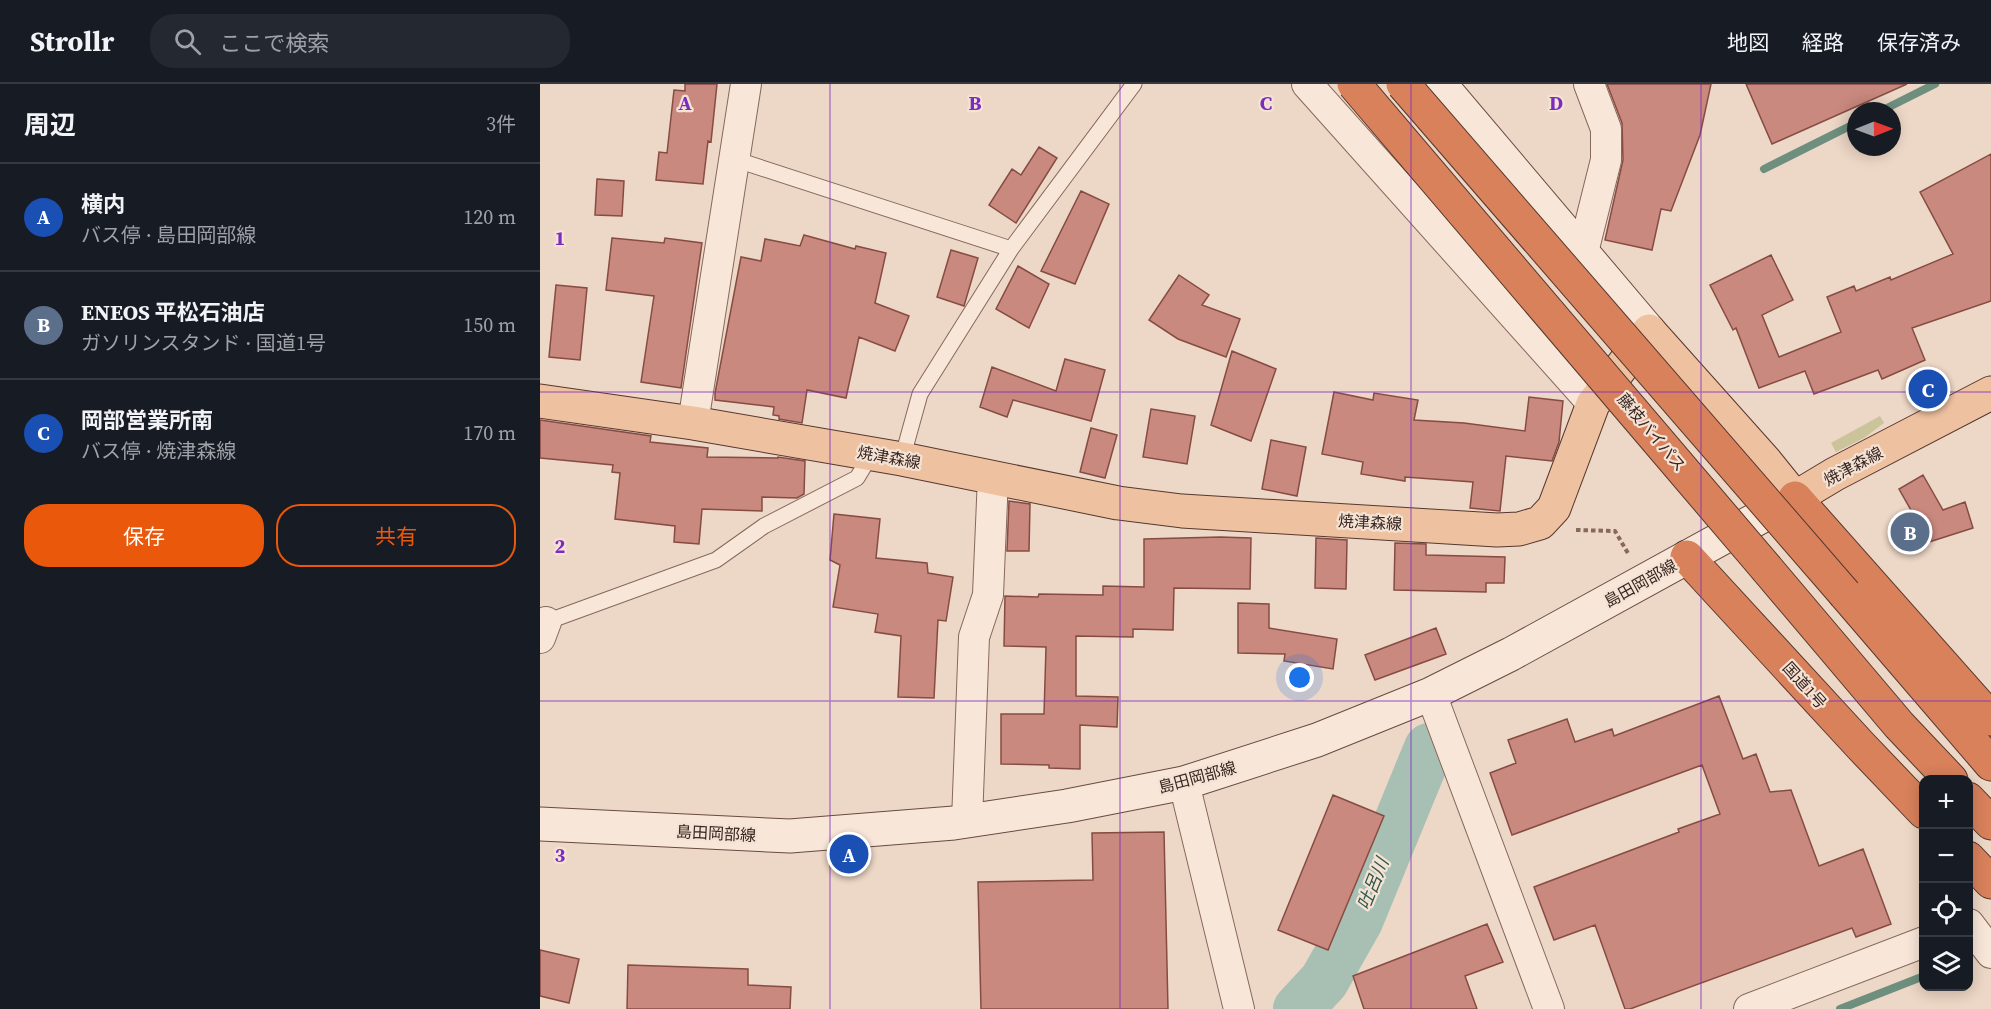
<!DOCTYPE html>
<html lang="ja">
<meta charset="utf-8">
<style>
:root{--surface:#171b24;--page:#242831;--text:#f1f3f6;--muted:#9ea1a6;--line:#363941;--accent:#ea580c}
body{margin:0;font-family:"Source Serif 4","Noto Sans JP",serif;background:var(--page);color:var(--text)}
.controls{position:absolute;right:18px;bottom:18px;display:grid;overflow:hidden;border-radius:12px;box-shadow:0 3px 15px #0003}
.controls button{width:54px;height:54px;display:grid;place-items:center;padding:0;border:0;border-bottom:2px solid var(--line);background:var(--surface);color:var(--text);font:30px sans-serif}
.compass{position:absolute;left:1307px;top:18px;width:54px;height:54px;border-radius:50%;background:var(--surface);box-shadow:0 3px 15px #0003;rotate:89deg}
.you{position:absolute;left:760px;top:594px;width:21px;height:21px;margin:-15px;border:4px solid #fff;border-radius:50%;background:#1a73e8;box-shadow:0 0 0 9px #1a73e833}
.badge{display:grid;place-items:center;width:39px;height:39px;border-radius:50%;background:var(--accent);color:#fff;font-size:20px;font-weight:700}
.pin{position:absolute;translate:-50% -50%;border:3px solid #fff;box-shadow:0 2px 6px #0006}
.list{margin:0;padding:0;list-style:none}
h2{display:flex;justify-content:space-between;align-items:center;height:78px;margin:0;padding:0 24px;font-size:26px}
h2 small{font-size:20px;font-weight:400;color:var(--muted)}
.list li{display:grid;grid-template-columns:39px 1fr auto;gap:18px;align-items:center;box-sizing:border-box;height:108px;padding:0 24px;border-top:2px solid var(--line)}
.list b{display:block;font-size:22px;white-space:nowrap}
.list p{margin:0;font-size:20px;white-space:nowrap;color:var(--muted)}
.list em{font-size:20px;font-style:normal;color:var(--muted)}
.actions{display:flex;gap:12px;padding:18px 24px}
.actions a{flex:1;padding:14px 0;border:2px solid var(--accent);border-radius:24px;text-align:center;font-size:21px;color:var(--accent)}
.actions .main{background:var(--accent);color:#fff}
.icon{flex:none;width:33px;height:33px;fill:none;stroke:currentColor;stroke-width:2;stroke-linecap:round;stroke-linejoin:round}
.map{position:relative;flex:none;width:1451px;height:925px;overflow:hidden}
header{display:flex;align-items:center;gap:36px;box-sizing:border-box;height:84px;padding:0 30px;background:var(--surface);border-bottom:2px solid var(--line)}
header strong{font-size:28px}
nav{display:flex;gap:33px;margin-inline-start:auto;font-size:21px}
.search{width:420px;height:54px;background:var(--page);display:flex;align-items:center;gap:15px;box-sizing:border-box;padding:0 21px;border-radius:24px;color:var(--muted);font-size:22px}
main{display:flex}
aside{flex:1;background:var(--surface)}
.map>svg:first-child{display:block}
.green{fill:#cbc49a}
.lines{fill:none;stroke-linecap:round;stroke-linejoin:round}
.stream{stroke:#6e8f7e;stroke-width:8}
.river{stroke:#a7c0b3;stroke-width:50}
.building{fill:#c9897e;stroke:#864c43;stroke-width:1.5}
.lane-casing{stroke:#87685c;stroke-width:17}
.street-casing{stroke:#87685c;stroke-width:32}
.secondary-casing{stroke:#694a40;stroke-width:35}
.primary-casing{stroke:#563830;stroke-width:35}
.highway-casing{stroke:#563830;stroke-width:35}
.path{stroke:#87685c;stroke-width:4;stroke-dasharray:4.5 3;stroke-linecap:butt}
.lane{stroke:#f8e7d9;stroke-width:15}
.street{stroke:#f8e7d9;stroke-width:30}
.secondary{stroke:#f8e7d9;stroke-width:33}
.primary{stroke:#eec1a0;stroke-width:33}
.highway{stroke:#d8815b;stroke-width:33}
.highway-bridge-casing{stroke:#563830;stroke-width:35;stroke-linecap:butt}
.highway-bridge{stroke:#d8815b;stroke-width:33}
.grid{fill:none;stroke:#7b2cbf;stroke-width:1.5;stroke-opacity:0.55}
.labels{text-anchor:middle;stroke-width:4.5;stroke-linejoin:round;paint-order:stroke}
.street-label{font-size:16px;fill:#382520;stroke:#f4e3d5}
.water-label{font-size:18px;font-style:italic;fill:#30574a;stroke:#f4e3d5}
.grid-label{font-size:20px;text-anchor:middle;font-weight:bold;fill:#7b2cbf;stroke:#f4e3d5;stroke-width:4.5;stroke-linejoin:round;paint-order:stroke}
</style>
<header>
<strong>Strollr</strong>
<div class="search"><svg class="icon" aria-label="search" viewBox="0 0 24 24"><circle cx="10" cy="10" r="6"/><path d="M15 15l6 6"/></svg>ここで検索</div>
<nav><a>地図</a><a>経路</a><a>保存済み</a></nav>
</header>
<main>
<aside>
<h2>周辺<small>3件</small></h2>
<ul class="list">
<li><span class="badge" style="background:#1a4fb4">A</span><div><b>横内</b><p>バス停 · 島田岡部線</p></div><em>120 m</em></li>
<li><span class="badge" style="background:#5c6f8a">B</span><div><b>ENEOS 平松石油店</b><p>ガソリンスタンド · 国道1号</p></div><em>150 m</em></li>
<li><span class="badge" style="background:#1a4fb4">C</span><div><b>岡部営業所南</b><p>バス停 · 焼津森線</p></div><em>170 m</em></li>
</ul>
<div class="actions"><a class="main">保存</a><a>共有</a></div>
</aside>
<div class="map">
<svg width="1451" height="925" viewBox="0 0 1451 925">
<rect width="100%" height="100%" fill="#edd7c6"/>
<!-- green -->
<path class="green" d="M1340,332l4,7 -20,15 -28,14 -5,-9z"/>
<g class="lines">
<!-- stream -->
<path class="stream" d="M1341,27l54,-27
M1224,85l92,-46
M1300,925l84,-33"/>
<!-- river -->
<path class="river" d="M758,925l26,-28 34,-60 71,-173"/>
</g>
<!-- building -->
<path class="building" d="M145,0h32l-6,58 -3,-1 -5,43 -47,-4 3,-28 8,1 7,-63 11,1z
M1067,0h104l-11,51 -29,76 -10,-2 -9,41 -47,-10 18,-80 -1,-37z
M1206,0h161l-135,60z
M499,63l18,11 -41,65 -27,-18 23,-36 9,6z
M1451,70v147l-79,27 13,32 -43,19 -4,-9 -64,24 -9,-23 -46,17 -23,-60 -3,2 -23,-45 61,-30 22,45 -31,15 17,42 62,-25 -14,-35 27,-11 2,5 34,-14 1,3 62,-26 -33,-62z
M57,95l27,2 -2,35 -27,-1z
M541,107l28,13 -34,80 -34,-13z
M264,151l51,14 1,-3 30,7 -11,50 34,13 -14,35 -36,-14 -13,61 -39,-8 -5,33 -23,-4v-3l-6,-1 1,-8 -59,-7v-7l26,-136 20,4 4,-22 35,7z
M72,154l52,5 1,-5 37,5 -21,145 -40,-6 13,-86 -48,-6z
M411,166l27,8 -14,48 -27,-9z
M478,182l31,18 -20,44 -33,-19z
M639,191l30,20 -7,10 38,14 -14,38 -48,-18 -29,-19z
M16,201l31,3 -7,72 -31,-3z
M692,267l44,18 -25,72 -40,-16z
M525,275l40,11 -14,51 -78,-21 -6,17 -27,-10 12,-40 64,24z
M794,308l39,8 1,-7 44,7 -4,20 50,3 61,8 4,-34 34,4 -4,41 -7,19 -46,-5 -6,55 -30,-3 3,-26 -68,-5v4l-44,-7 2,-12 -41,-8z
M611,325l44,7 -8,48 -44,-7z
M0,336l111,16 -1,6 58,6 -1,9 71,1v-1l27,4 -1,33 -7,4 -35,-1v14l-60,-2 -3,35 -25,-2 1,-16 -60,-7 5,-46 -8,-1 1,-7 -73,-7z
M551,344l26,7 -12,43 -25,-6z
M731,356l35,7 -9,49 -35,-7z
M1383,391l20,35 22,-8 8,26 -66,21 -8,-25 17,-5 -17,-30z
M469,417l21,3 -1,47h-22z
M294,430l46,5 -4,39 51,5 1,10 25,4 -7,44 -8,-1 -4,78 -36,-1 3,-61 -26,-4 3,-18 -45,-7 7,-42 -10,-5z
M680,453l31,1 -1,51 -76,-1 -1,42 -40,-1v8l-57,-1v60l42,1 -1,30 -37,-2v44l-31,-1v-3l-48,-1v-50h43l2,-67 -42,-1 1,-50 33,1 1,-3 64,1v-9l41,1v-48z
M776,454l31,2 -1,49 -31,-1z
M855,459l31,1v11l79,2 -1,26h-18v9l-92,-2z
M698,519l31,1v24l68,11 -4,30 -49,-8 1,-7 -47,-1z
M896,544l10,26 -71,26 -10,-25z
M1179,612l24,63 13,-5 14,38 21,-2 28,76 44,-17 28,75 -35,13 -4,-9 -222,81h-5l-30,-84 -41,15 -20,-53 145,-55 -1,-3 42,-15 -18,-49 -190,70 -22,-62 26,-10 -8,-23 59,-21 8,23 37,-13 2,7z
M793,711l51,21 -56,134 -50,-20z
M624,748l4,177h-187l-3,-127 115,-2 -1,-47z
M947,840l16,38 -38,14 12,33h-113l-11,-33z
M0,866l39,9 -10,44 -29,-7z
M88,881l120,4v16l43,2 -1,22h-163z"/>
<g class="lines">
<!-- lane casing -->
<g class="lane-casing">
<path id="lane" d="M194,75l277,90
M362,375l18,-65 91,-145 123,-165
M3,537l3,1 170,-62 48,-34 93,-48 15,-25"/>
</g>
<!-- street casing -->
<g class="street-casing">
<path id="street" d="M767,0l286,320
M1043,168l23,-92v-31l-17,-45
M153,339l53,-339
M0,554l6,-16
M891,610l118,315
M644,699l55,226
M427,737l7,-184 14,-42 5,-118
M1429,840l22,29
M1209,925l175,-67"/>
</g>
<!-- secondary casing -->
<g class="secondary-casing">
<path id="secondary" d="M900,0l209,247
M0,740l250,12 164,-13 113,-17 117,-23 133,-43 114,-46 80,-40 284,-156"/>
</g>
<!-- primary casing -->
<g class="primary-casing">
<path id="primary" d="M0,317l153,22 209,36 216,44 64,8 315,19 22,-1 21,-6 14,-15 39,-104 56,-73 117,131 29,36 40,-24 156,-81"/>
</g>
<!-- highway casing -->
<g class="highway-casing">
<path id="highway" d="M1255,414l196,221
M1147,473l174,189 63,66
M1227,485l132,156 52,55
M1305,510l146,170
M1428,715l23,24
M1428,774l23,24"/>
</g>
<!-- path -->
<path class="path" d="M1036,446l39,1 14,24"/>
<!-- lane -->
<use href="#lane" class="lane"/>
<!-- street -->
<use href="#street" class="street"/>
<!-- secondary -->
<use href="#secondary" class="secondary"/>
<!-- primary -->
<use href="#primary" class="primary"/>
<!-- highway -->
<use href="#highway" class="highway"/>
<!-- highway-bridge casing -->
<g class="highway-bridge-casing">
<path id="highway-bridge" d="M814,0l413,485
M863,0l442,510"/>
</g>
<!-- highway-bridge -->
<use href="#highway-bridge" class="highway-bridge"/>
</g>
<!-- grid -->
<path class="grid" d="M290,0v925M580,0v925M871,0v925M1161,0v925M0,308h1451M0,617h1451"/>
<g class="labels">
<!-- street labels -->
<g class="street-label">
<text transform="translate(1112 348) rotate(50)" y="6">藤枝バイパス</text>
<text transform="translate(349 373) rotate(10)" y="6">焼津森線</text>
<text transform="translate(1313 382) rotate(-28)" y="6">焼津森線</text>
<text transform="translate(830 438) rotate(3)" y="6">焼津森線</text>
<text transform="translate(1100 499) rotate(-29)" y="6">島田岡部線</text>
<text transform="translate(1265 601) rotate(48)" y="6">国道1号</text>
<text transform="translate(657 693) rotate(-15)" y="6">島田岡部線</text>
<text transform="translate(176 749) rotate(3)" y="6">島田岡部線</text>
</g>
<!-- water labels -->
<g class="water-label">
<text transform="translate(833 800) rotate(-68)" y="6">吐呂川</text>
</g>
</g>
<g class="grid-label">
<text x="145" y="26">A</text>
<text x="435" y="26">B</text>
<text x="726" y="26">C</text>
<text x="1016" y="26">D</text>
<text x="20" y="161">1</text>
<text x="20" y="469">2</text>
<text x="20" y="778">3</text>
</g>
</svg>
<div class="controls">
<button>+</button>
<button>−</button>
<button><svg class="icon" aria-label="locate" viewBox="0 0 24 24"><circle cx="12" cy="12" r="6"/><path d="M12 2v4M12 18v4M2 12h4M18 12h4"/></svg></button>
<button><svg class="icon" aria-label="layers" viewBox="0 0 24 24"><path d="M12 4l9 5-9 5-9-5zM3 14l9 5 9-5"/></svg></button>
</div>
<svg class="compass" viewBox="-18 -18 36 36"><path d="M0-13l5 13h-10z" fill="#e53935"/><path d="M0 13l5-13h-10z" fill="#9ea1a6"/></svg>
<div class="you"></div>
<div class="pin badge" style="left:309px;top:770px;background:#1a4fb4">A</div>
<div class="pin badge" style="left:1370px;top:448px;background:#5c6f8a">B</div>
<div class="pin badge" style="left:1388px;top:305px;background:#1a4fb4">C</div>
</div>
</main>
